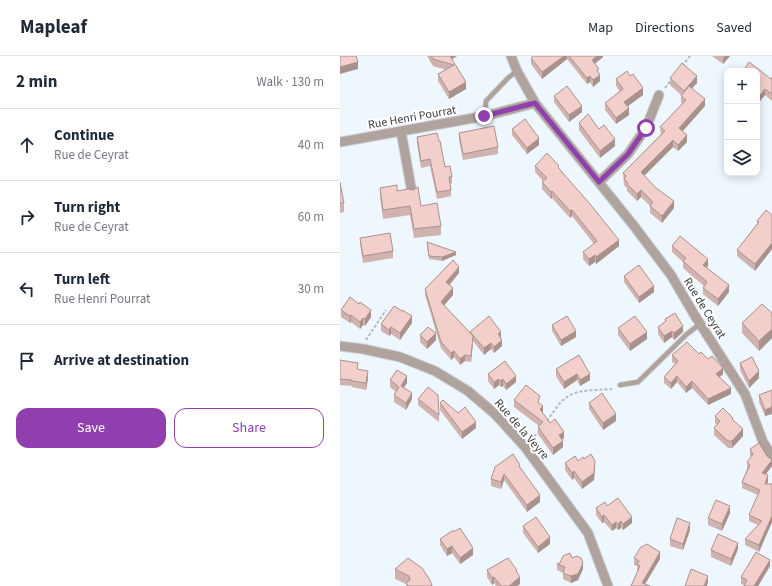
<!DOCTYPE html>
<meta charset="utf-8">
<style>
:root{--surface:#fff;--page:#f2f2f3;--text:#1f2937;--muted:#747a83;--line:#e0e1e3;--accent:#903fae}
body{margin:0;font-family:"Source Sans 3",sans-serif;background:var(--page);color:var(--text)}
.controls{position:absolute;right:12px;top:12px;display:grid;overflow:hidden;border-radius:8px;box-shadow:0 2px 10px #0003}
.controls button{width:36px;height:36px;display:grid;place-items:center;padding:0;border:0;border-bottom:1px solid var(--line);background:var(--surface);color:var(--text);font:20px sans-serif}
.stop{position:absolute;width:12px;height:12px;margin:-9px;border:3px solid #903fae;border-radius:50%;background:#fff}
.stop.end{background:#903fae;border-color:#fff;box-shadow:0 1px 4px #0008}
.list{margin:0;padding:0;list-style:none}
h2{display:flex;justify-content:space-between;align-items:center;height:52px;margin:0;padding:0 16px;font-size:17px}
h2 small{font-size:13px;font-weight:400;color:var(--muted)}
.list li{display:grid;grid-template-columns:26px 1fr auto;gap:12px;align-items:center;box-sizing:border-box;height:72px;padding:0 16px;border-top:1px solid var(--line)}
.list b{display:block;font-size:15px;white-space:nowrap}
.list p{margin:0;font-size:13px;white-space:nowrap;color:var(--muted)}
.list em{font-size:13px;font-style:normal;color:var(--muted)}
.actions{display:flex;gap:8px;padding:12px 16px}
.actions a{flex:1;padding:9px 0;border:1px solid var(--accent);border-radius:12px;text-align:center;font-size:14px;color:var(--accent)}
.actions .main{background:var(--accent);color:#fff}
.icon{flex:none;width:22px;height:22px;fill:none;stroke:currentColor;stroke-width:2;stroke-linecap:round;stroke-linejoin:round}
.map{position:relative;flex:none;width:432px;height:530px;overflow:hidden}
header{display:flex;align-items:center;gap:24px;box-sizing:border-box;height:56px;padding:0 20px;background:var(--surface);border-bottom:1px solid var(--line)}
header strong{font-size:19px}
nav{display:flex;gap:22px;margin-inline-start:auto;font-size:14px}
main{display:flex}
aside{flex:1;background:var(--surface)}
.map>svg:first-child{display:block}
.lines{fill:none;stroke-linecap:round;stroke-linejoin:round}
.lane-casing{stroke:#cad1d8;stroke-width:6}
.street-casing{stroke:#cad1d8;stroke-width:11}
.path{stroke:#b3bac0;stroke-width:2;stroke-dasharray:3 2;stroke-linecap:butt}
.lane{stroke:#b0a29c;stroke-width:4.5}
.street{stroke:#b0a29c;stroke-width:9}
.wall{fill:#d0b2ae}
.shaded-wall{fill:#a9918d}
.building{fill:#f2cfca;stroke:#a9918d}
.route{stroke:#903fae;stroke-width:5}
.labels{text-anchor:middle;stroke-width:4;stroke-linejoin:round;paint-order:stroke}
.street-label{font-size:12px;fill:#373b3e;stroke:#fff}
</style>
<header>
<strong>Mapleaf</strong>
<nav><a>Map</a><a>Directions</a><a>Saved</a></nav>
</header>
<main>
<aside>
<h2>2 min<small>Walk · 130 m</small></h2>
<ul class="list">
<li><svg class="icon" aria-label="ahead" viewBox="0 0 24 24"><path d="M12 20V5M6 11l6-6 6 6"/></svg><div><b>Continue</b><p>Rue de Ceyrat</p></div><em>40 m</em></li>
<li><svg class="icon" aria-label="right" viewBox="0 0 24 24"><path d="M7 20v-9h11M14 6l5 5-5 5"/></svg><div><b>Turn right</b><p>Rue de Ceyrat</p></div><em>60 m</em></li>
<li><svg class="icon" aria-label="left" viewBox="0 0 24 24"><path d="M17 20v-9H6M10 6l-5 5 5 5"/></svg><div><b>Turn left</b><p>Rue Henri Pourrat</p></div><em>30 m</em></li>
<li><svg class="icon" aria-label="arrive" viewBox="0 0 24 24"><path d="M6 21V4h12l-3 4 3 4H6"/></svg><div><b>Arrive at destination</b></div></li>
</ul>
<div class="actions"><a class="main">Save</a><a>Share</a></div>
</aside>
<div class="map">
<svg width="432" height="530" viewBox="0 0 432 530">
<rect width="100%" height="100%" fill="#eff7fe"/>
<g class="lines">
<!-- lane casing -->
<g class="lane-casing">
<path id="lane" d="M145,60l1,-15 22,-23 9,-7
M280,329l18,-3 49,-48 13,-10"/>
</g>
<!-- street casing -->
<g class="street-casing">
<path id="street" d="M171,0l6,15 18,32 99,123 37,49 24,41 50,78 18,48 9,14
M61,75l11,62
M0,86l145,-26 50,-13
M259,126l29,-28 18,-26 13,-33
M0,290l23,3 37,8 35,14 33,20 27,23 30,33 63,86 20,53"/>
</g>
<!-- path -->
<path class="path" d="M342,10l8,-10
M325,32l6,-8
M26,284l20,-30
M207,365c6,-8 11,-18 20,-24 10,-8 34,-7 46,-8
M191,384l9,-10"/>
<!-- lane -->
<use href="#lane" class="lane"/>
<!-- street -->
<use href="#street" class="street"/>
</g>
<!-- wall -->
<path class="wall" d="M87,0h30l-5,3 14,30 -17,10 -11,-18v-7l8,-4 -13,-4z
M193,0h70v1l-8,7 4,10 1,7 -7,6 -3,-5 -3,2 -20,-25 -25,20 -11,-15v-6z
M372,0h18l-7,8z
M417,15l14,8 1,-2v24l-7,-6z
M330,22l27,5 -5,5 13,18 -22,25 4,11 -9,9 -5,-4 -29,29 30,32 -12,15 -12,-10v-7l-9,-9 -4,4 -10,-10v-3l-3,-3 -1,-12 38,-39 -1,-7 22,-23 -1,-2v-7l-11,-10z
M276,23l27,16 -15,11 1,9 -13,9 -11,-14v-7l15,-11 -4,-6z
M214,40l28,16 -13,10 -15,-20z
M239,67l20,6 16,17 -15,12 -21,-28z
M172,73l27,16 -12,9 -15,-19z
M119,77l39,14v7l-35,6 -4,-20z
M77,81l22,4 6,26 7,10v6l-2,1 1,6v6l-14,3 -7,-33 -9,2 -4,-24z
M195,110l24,2 60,78 -23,18 -1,-2 -6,4 -6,-7v-7l11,-8 -22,-28 -2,2 -18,-20 -1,1 -9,-10v-7l1,-1 -8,-9z
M0,126l4,21v9l-4,1z
M40,132l17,3 24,15 20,20v9l-27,3 -4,-23 -27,4 -3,-22z
M432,159v34l-17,22 -18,-15v-6l20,-26v-3z
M20,182l33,13v7l-30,5 -3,-19z
M87,186l29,13 -14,6 -13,-2 -2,-13z
M332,190l36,20 -1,2 22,24 -11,14 -15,-12v-6l1,-2 -21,-18v-6l-11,-10z
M119,217l-9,12 3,10 -9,10 26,28v-1l31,6 1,8 -8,7 -3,-4 -7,6 -11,-14 -2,21 -6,-1 -5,4 -6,-8 -3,3 -10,-12 -16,-53v-6z
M284,220l30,16 -15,11 -15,-21z
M1,254l30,7 -6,9 -2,-1 -3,4 -9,-7 -1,1 -9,-6z
M62,255l10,12 -12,17 -9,-6 -2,2 -8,-5v-7z
M432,257v25l-13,13 -17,-18v-10z
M325,263l18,13 -9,8 -2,-3 -8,6 -6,-9v-7l7,-5z
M212,269l24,12 -15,9 -9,-15z
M278,272l29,11 -17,12 -12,-16z
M80,279l16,5 -9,9 -7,-7z
M359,298l24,20 -3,3 11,17 -23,11 -16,-17 -6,5 -9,-11 -6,7 -7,-6v-6l11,-13 -3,-2v-7z
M239,299l11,25 -10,6 -3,-6 -13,9 -8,-13v-7z
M0,304l18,9 10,9 -2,12 -14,-3v-1l-12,-1z
M400,307l19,15 -10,10 -9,-18z
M148,318l28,8 -10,8 -3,-4 -2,1 -2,-2 -5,4 -6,-8z
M50,324l17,3 -3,4 8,12 -6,11 -12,-8v-7l2,-3 -6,-5z
M432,334l-7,26 -6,-14v-7z
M78,343l21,16v7l-21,-17z
M174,344l25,3 4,10 7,10 14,15 -2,2 1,7 -10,8 -15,-21v-7l1,-1 -25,-19z
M100,347l18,10 18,15 -14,11 -22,-29z
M249,347l27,18 -13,9 -14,-21z
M375,360l18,5 10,15 -11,12h-4l-14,-13v-7l3,-3 -2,-2z
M410,393l22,17 -6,8 2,7 -1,3h5v38l-13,30 -14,-7v-6l13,-14 -9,-4v-6l9,-20 -16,-7v-6l5,-13v-7l4,-5 -1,-2z
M244,403l11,8 -1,13 -12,9 -8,-11 -2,2 -7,-10v-7z
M155,411l25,1 20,34 -13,10 -23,-32 -3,9 -10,-3v-7z
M267,450l25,17 -9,7 -2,-2 -3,2 -2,-2 -4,3 -8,-9 -2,1 -6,-8v-7z
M390,457l-8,18 -14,-6v-7z
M183,470l27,18 -12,9 -15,-20z
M350,474l-7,20 -13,-4v-7z
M100,483l33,16 -13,9 -8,-11 -5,3 -7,-11z
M398,493l-7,17 -20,-9v-7z
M232,502l11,11 -5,11 -7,3 -8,-4v-6l-6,-3v-6z
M294,502l26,1 -22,12h-1v-5l-3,-1z
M430,510l-12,20h-14v-1l-3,-1v-7z
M55,513l37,17h-26v-2l-11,-5z
M147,514l30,2 3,12 -3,2h-21l-2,-3 -2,2 -5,-8z"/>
<!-- shaded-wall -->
<path class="shaded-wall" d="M109,0h8l-8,5z
M224,0h3v3l-25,20v-7z
M257,0h6v1l-11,9v-6z
M385,0h5l-7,8v-6z
M18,6v7l-18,5v-7z
M260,19v6l-7,6v-7z
M250,20v6l-3,2v-6z
M357,20v7l-13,14v-6z
M126,26v7l-17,10v-7z
M303,32v7l-19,14v-7z
M425,33v6l-8,10v-6z
M365,43v7l-26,29v-7z
M242,50v6l-13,10v-7z
M289,52v7l-13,9v-6z
M347,79v7l-9,9v-6z
M199,82v7l-12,9v-6z
M275,83v7l-15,12v-7z
M419,83v7l-2,2v-6z
M333,84v7l-32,32v-7z
M301,134v7l-4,4v-7z
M212,135v7l-1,1v-7z
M334,145v7l-12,15v-7z
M232,154v6l-2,2v-7z
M279,184v6l-23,18v-7z
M432,187v6l-17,22v-7z
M116,196v3l-14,6v-4z
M255,199v7l-6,4v-7z
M368,203v7l-5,5v-6z
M119,211v6l-13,15v-6z
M389,229v7l-11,14v-7z
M314,230v6l-15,11v-6z
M113,232v7l-12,14v-7z
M31,254v7l-6,9v-7z
M11,259v7l-1,1v-7z
M72,260v7l-12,17v-7z
M23,262v7l-3,4v-7z
M343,270v6l-9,8v-7z
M51,271v7l-2,2v-6z
M432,273v9l-13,13v-10z
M236,275v6l-15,9v-6z
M332,275v6l-8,6v-7z
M161,276v6l-3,-4z
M307,276v7l-17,12v-7z
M96,277v7l-9,9v-7z
M133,280v6l-2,20v-6z
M162,284v6l-8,7v-6z
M151,287v6l-7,6v-7z
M114,295v6l-3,3v-7z
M125,299v6l-5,4v-6z
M383,312v6l-7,6v-6z
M28,315v7l-2,12v-7z
M419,315v7l-10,10v-7z
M237,318v6l-13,9v-7z
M250,318v6l-10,6v-6z
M67,320v7l-6,9v-6z
M176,320v6l-10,8v-6z
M337,320v6l-6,7v-6z
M159,323v6l-5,4v-7z
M163,323v7l-2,1v-6z
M352,325v7l-6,5v-6z
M391,332v6l-23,11v-6z
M72,337v6l-6,11v-7z
M203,350v7l-3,-4z
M432,351v7l-7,2v-6z
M276,358v7l-13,9v-7z
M136,366v6l-14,11v-7z
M403,373v7l-11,12v-7z
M224,376v6l-5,4v-7z
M223,385v6l-10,8v-7z
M432,404v6l-10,13v-6z
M255,405v6l-1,13 -12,9v-7z
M234,415v7l-2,2v-7z
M164,418v6l-3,9v-7z
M428,419v6l-3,9v-6z
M200,439v7l-13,10v-7z
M390,450v7l-8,18v-7z
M264,459v7l-2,1v-6z
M432,460v6l-13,30v-7z
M292,461v6l-9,7v-6z
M281,465v7l-3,2v-6z
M276,466v6l-4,3v-6z
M350,467v7l-7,20v-6z
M210,481v7l-12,9v-6z
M398,487v6l-7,17v-7z
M112,490v7l-5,3v-7z
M133,492v7l-13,9v-6z
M320,496v7l-16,27 -2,-3z
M430,504v6l-12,20h-4z
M243,507v6l-5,11 -7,3v-7z
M368,520v6l-1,4h-3z
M154,521v6l-2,2v-7z
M180,521v7l-3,2h-8z"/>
<!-- building -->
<path class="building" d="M0,0h16l2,6 -18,5z
M91,0h19l16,26 -17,10 -11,-18 16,-9 -21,-6z
M193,0h31l-22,16 -11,-14z
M229,0h28l-5,4 7,9 -2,1 3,5 -7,5 -3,-4 -3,2z
M409,6l22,17 1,-2v17l-7,-5 -8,10v-28h-14z
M342,7l15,13 -13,15 -14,-13z
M287,15l3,5 3,-2 10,14 -19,14 5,6 -13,10 -11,-15 18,-14 -7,-10z
M227,30l15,20 -13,9 -15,-19z
M349,30l16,13 -26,29 8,7 -9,10 -5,-5 -32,32 15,16 18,13 -12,15 -12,-10 3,-4 -12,-12 -4,4 -10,-10 1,-1 -4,-4 2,-3 -3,-3 42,-42 -5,-4 26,-27 -5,-4z
M248,58l11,15 5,-4 11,14 -15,12 -21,-28z
M185,63l14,19 -12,10 -15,-19z
M154,70l4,21 -35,7 -4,-21z
M97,77l2,8h1l5,26 5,-1 2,11h-3l2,13 -14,2 -7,-33 -9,2 -4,-24z
M207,97l12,13 -1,1 4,5 28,32 29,36 -23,17 -1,-2 -6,4 -6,-7 14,-11 -25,-31 -2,1 -18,-20 -1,1 -9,-10 5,-4 -12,-12z
M0,126l4,21h-4z
M57,129v6l11,-2 5,1 5,-3 3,19 16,-3 4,23 -27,3 -4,-23 -27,4 -3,-22z
M426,154l6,5v28l-17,21 -18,-14 22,-28 -2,-1z
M50,177l3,18 -30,5 -3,-18z
M340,180l28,23 -5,6 26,20 -11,14 -15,-11 4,-6 -24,-21 3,-3 -14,-12z
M87,186l29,10 -14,5 -13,-1z
M113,204l6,7 -13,15 7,6 -12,14 32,34 -2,20 -6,-1 -5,4 -6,-8 -3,2 -10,-11 -16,-53z
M299,209l15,21 -15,11 -15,-21z
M10,241l9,7 1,-2 11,8 -6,9 -2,-1 -3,4 -9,-7 -1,1 -9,-6z
M422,248l10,9v16l-13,12 -17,-18z
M54,250l8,5v-1l10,6 -12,17 -9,-6 -2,3 -8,-6z
M335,257l8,13 -9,7 -2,-2 -8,5 -6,-9 8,-6 -1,-2z
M149,260l12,16 -3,2 4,6 -8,7 -3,-4 -7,5 -14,-16z
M227,260l9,15 -15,9 -9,-15z
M295,260l12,16 -17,12 -12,-16z
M88,271l8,6 -9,9 -7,-7z
M347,286l12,12 2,-2 7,7 4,-3 11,12 -7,6 15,14 -23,11 -16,-18 -6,6 -9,-11 -6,7 -7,-6 14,-16 -6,-6z
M239,299l11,19 -10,6 -3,-6 -13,8 -8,-13z
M412,301l7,14 -10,10 -9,-18z
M0,304l18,3 -1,6 11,2 -2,12 -14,-2v-1l-12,-1z
M165,305l11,15 -10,8 -3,-5 -2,2 -2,-2 -5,3 -6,-8z
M57,314l10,6 -6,10 11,7 -6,10 -12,-8 5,-8 -9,-7z
M186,329l14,11 -2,6 5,4 -3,3 10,14 5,-4 9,13 -5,3 4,6 -10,7 -15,-21 5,-5 -29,-22z
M88,331l10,8 1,20 -21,-16z
M432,334v17l-7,3 -6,-15z
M262,337l14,21 -13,9 -14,-20z
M103,344l15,13 7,-6 11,15 -14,10 -22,-29z
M383,352l10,10 -1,1 11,10 -11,12h-4l-14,-13 6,-7 -5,-5z
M419,387l8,13 5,4 -10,13 6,2 -3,9h7v32l-13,29 -14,-6 17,-18 -13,-6 11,-25 -18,-8 8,-17 -3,-3 6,-8 -3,-5z
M173,398l7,11 -1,1 21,29 -13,10 -23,-31 -3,8 -10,-3 4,-12z
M251,398l4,7 -1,12 -12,9 -8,-11 -2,2 -7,-10 10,-7 3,5 5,-4 1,2z
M278,442l14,19 -9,7 -2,-3 -3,3 -2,-2 -4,3 -8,-10 -2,2 -6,-9 9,-6 2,4z
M376,444l14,6 -8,18 -14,-6z
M196,461l14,20 -12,10 -15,-21z
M337,462l13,5 -7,21 -13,-5z
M120,472l13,20 -13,10 -8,-12 -5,3 -7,-10 12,-8h3z
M378,478l20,9 -7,16 -20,-9z
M307,488l13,8 -18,31 8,3h-19l9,-20 -3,-2 2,-3 -5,-3 6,-10z
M416,496l14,8 -16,26h-10l3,-6 -6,-3z
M230,497l2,5 5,-2 4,2 2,5 -5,11 -7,2 -8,-3 2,-6 -8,-3 3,-1 3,-7z
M68,502l14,10 8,12 2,6h-24l-2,-3 4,-3 -1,-4 -14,-7z
M168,502l9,12 -1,1 4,6 -11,9h-8l-7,-9 -2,1 -5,-8z
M351,513l17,7 -4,10h-19z"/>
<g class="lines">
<!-- route -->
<path class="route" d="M144,60l51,-13 64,79 29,-28 18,-26"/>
</g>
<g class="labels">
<!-- street labels -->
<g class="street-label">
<text transform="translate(72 61) rotate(-10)" y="4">Rue Henri Pourrat</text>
<text transform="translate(365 252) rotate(58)" y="4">Rue de Ceyrat</text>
<text transform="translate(182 373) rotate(49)" y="4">Rue de la Veyre</text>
</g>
</g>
</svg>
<div class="controls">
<button>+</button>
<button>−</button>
<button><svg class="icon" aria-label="layers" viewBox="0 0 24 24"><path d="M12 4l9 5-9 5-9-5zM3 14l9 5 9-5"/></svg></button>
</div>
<div class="stop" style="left:306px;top:72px"></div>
<div class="stop end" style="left:144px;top:60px"></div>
</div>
</main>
